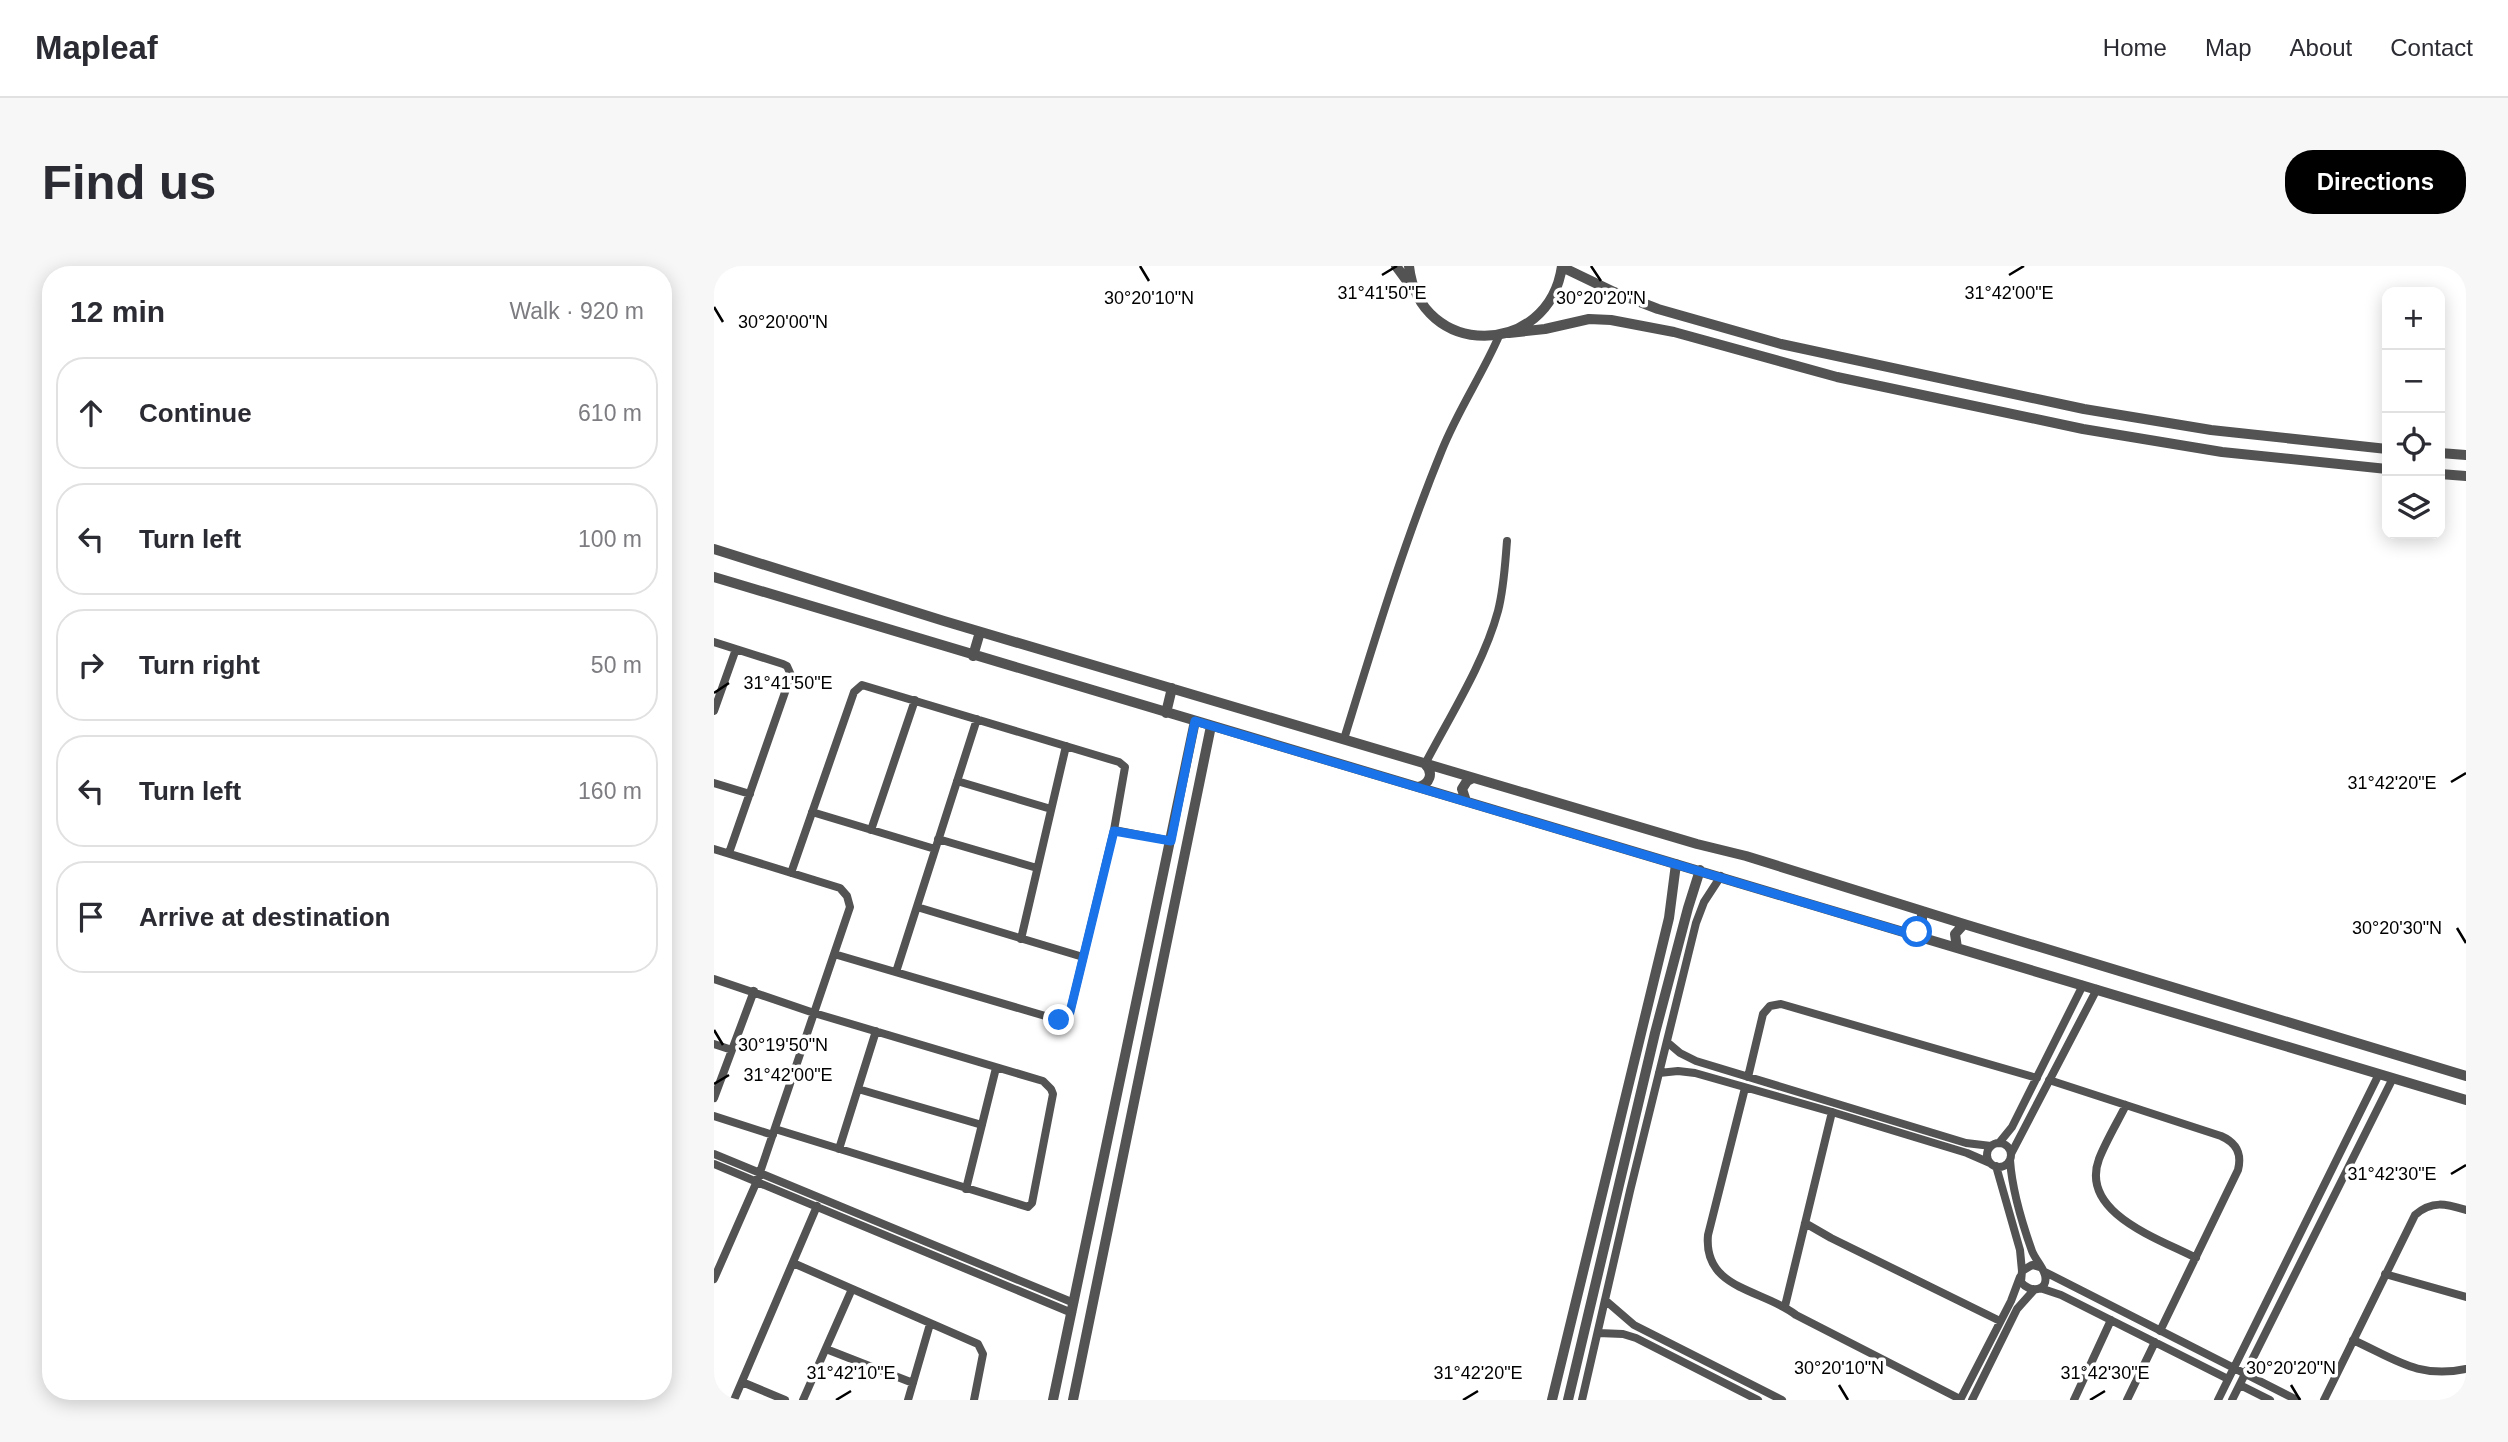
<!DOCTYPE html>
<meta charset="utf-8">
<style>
:root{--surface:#fff;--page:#f7f7f7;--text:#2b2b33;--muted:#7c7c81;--line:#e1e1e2;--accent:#000}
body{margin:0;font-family:Arial,sans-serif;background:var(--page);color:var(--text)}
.controls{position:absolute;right:21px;top:21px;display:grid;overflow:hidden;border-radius:14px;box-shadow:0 4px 18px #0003}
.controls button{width:63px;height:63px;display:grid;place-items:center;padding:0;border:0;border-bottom:2px solid var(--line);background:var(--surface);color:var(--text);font:35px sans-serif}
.stop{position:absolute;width:21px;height:21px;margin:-16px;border:5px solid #1a73e8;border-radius:50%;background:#fff}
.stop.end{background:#1a73e8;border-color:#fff;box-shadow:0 2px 7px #0008}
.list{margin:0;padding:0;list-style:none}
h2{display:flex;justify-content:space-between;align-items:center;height:91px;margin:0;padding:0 28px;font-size:30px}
h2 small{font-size:23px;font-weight:400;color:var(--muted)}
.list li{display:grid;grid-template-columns:46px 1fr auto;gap:21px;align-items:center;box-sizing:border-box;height:112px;margin:0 14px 14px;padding:0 14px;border:2px solid var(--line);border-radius:28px}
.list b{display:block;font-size:26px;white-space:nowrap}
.list em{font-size:23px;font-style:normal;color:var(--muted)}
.icon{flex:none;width:38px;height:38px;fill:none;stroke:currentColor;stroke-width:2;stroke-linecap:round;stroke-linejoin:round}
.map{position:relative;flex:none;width:1752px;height:1134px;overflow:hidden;border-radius:28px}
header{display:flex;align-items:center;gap:42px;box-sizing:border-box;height:98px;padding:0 35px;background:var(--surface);border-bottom:2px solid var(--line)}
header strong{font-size:33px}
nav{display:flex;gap:38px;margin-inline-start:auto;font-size:24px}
.intro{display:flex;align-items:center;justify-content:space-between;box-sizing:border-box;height:168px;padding:0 42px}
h1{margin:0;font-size:49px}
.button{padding:18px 32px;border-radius:28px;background:var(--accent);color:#fff;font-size:24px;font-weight:700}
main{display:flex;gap:42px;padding:0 42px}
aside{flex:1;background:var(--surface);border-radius:28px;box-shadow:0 4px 18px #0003}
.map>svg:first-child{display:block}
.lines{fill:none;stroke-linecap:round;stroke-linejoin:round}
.minor{stroke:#535353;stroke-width:8}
.tertiary{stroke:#535353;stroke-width:10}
.route{stroke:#1a73e8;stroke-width:9}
.ticks{fill:none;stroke:#000;stroke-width:2.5}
.ticks-label{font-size:18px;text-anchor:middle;fill:#000;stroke:#fff;stroke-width:7;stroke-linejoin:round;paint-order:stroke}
</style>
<header>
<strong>Mapleaf</strong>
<nav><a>Home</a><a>Map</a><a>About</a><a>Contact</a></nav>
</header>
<div class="intro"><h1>Find us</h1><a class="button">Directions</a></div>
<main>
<aside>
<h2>12 min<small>Walk · 920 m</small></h2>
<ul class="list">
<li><svg class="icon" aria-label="ahead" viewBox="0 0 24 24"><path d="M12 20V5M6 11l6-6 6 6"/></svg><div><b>Continue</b></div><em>610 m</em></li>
<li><svg class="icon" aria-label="left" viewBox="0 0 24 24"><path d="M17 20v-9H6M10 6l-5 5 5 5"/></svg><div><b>Turn left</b></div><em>100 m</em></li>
<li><svg class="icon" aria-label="right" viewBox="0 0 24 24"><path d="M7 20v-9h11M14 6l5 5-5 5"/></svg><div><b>Turn right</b></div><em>50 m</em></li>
<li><svg class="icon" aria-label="left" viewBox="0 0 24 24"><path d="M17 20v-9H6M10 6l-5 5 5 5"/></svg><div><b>Turn left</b></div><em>160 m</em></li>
<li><svg class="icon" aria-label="arrive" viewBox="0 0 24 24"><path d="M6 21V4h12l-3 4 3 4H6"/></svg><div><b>Arrive at destination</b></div></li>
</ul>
</aside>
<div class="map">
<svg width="1752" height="1134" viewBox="0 0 1752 1134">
<rect width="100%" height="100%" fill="#fff"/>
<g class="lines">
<!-- minor -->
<path class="minor" d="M0,376l69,22 4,2 4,9 -62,178
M0,445l22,-62
M630,473c30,-97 59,-194 98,-289 16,-40 40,-75 57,-114
M711,498c25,-48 59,-101 73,-153 6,-23 7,-46 9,-70
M243,515l94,28
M0,517l36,11
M98,546l123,37
M157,564l44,-130
M400,564l57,11
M224,573l99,29
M0,583l126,39 7,8 3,11 -93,274 -43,98
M77,607l63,-181 8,-7 257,77 6,5 -11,63 -44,182 -4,6 -7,2 -225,-66
M203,641l166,50
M307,673l45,-193
M182,706l81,-253
M0,713l100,34 229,68 8,8 2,5 -21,109 -4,4 -253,-78
M953,776l13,11 16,8 270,82 25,3
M0,778l18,6
M945,807l19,-2 17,2 137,39 135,41 23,10
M1034,811l15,-63 7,-8 11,-2 256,74
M1335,814l172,56c16,7 21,18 17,34l-78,161
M1031,822l-37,147c-5,55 55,54 88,80l164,84
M144,823l124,36
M0,832l40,-107
M1412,839c-9,18 -20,36 -27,54 -20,54 61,80 97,99
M0,850l59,19
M1285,877l13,-16 71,-142
M1273 889a12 12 0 1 1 24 0a12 12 0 1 1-24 0Z
M125,883l37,-118
M0,888l360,149
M1297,888l86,-165
M1296,894c2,29 12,63 22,91 3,8 11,16 13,24 4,17 -16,18 -24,7l1,-11 10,-6 8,2
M0,898l358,149
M1282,900l24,84 2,21
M252,923l30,-121
M1091,957l26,15 169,83
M79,997l185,81 5,10 -9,46
M1331,1006l252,128
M1671,1008l81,23
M1326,1022l21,7 167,84
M891,1034l29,25 148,75
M1071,1040l47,-194
M884,1067l25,1 13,4 122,62
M1639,1074c42,19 65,39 113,29
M112,1083l87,34
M28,1116l43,18
M1526,1119l30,15
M20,1134l83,-194
M89,1134l49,-111
M194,1134l22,-76
M868,1134l48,-209 66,-268 8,-21 17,-26
M1246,1134l51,-99 9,-24
M1258,1134l45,-91 17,-19
M1360,1134l37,-80
M1413,1134l28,-58
M1504,1134l161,-326
M1518,1134l161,-322
M1610,1134l91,-185c17,-15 31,-11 51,-5"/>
<!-- tertiary -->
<path class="tertiary" d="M682,0l14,19
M695,0c10,93 140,93 153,0
M848,1l52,25 44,17 123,35 303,65 127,21 176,19
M795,67l36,-4 44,-10 22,1 63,12 163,45 246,52 139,23 165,17
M1726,187l26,2
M1726,208l26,2
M0,283l230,72 753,223 49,12 218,68 502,152
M0,311l1752,523
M259,390l7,-24
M452,447l6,-25
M704,521c12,-3 16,-14 7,-23
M752,535l-4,-12 5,-8 6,-3
M1199,669l9,-10v-14
M1243,682l-2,-14 9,-10
M339,1134l142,-679
M359,1134l138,-674
M838,1134l117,-482 7,-54
M854,1134l87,-367 33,-125 12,-38"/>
</g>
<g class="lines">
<!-- route -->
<path class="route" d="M345,754l7,-2 4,-6 44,-181 57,10 24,-120 718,214 4,-3"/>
</g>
<!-- ticks -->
<path class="ticks" d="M426,0l9,15M877,0l10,15M668,9l15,-9M1295,9l15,-9M0,41l9,15M0,427l15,-10M1737,516l15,-9M1743,662l9,15M0,764l9,15M0,818l15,-9M1737,908l15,-9M1125,1119l9,15M1577,1119l9,15M122,1134l15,-9M749,1134l15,-9M1376,1134l15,-9"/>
<g class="ticks-label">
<text x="668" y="33">31°41'50"E</text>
<text x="1295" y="33">31°42'00"E</text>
<text x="435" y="38">30°20'10"N</text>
<text x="887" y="38">30°20'20"N</text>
<text x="69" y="62">30°20'00"N</text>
<text x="74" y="423">31°41'50"E</text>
<text x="1678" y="523">31°42'20"E</text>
<text x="1683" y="668">30°20'30"N</text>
<text x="69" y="785">30°19'50"N</text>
<text x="74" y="815">31°42'00"E</text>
<text x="1678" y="914">31°42'30"E</text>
<text x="1125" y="1108">30°20'10"N</text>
<text x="1577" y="1108">30°20'20"N</text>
<text x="137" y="1113">31°42'10"E</text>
<text x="764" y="1113">31°42'20"E</text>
<text x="1391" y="1113">31°42'30"E</text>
</g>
</svg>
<div class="controls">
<button>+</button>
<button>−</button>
<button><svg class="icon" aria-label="locate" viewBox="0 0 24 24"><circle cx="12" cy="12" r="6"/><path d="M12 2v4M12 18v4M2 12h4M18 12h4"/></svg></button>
<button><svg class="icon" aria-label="layers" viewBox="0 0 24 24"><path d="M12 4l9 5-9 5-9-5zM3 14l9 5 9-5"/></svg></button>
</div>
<div class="stop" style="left:1203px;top:666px"></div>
<div class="stop end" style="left:345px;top:754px"></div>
</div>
</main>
